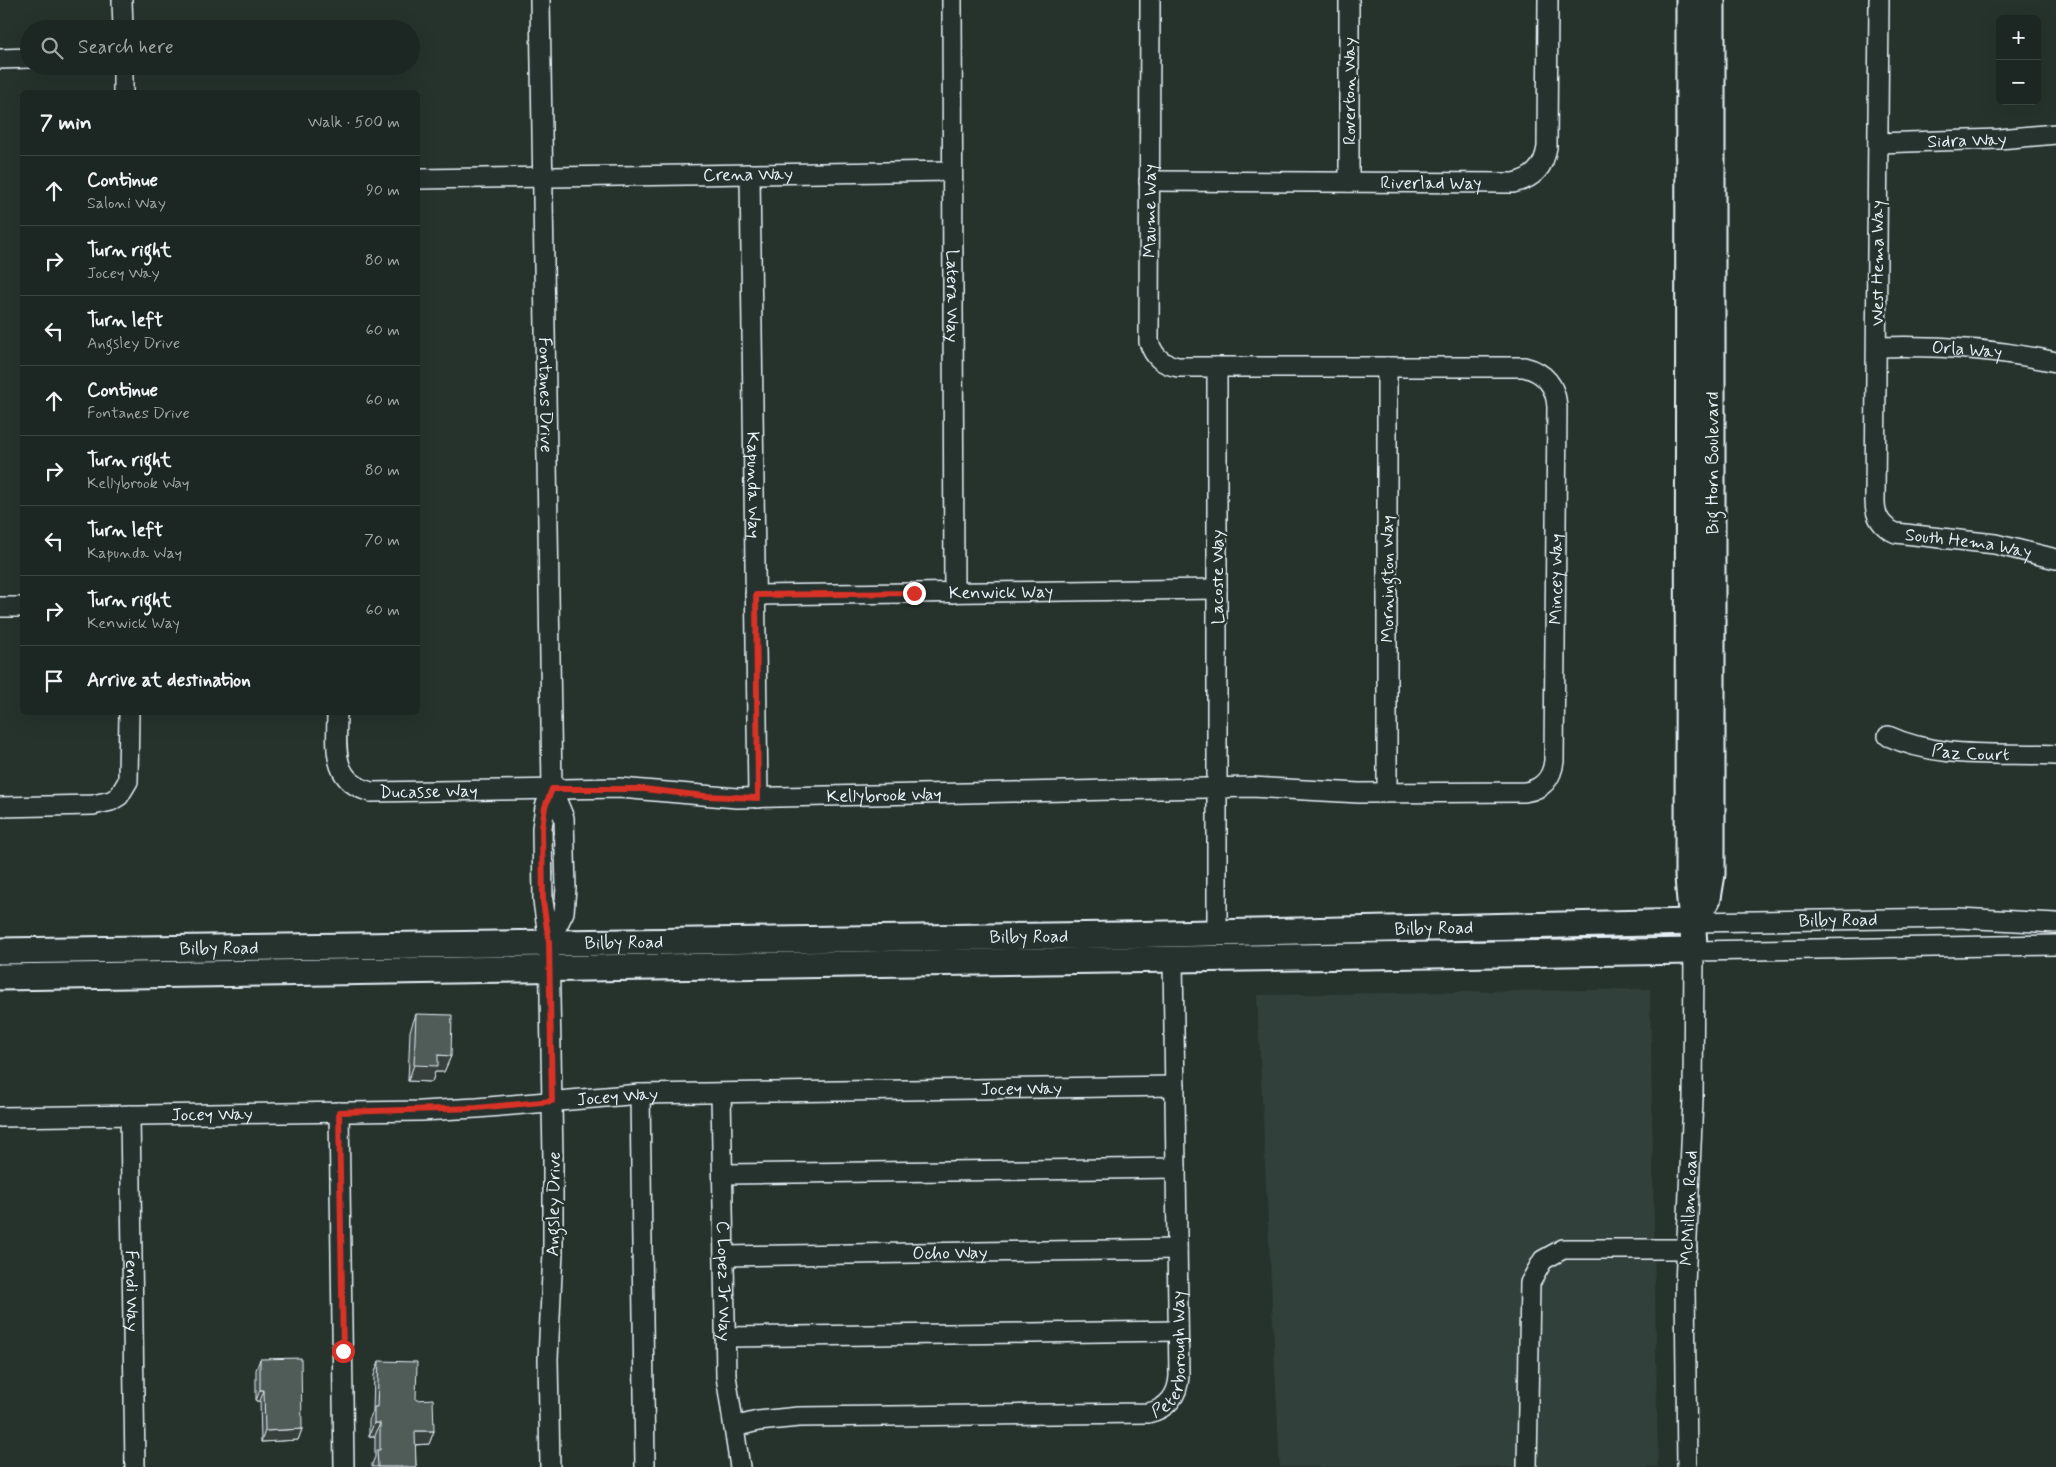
<!DOCTYPE html>
<meta charset="utf-8">
<style>
:root{--surface:#1c2622;--page:#29322f;--text:#f1f3f6;--muted:#a0a5a5;--line:#3a4340}
body{margin:0;font-family:Mynerve,sans-serif;background:var(--page);color:var(--text)}
.controls{position:absolute;right:15px;top:15px;display:grid;overflow:hidden;border-radius:8px;box-shadow:0 5px 20px #0002}
.controls button{width:45px;height:45px;display:grid;place-items:center;padding:0;border:0;border-bottom:1px solid var(--line);background:var(--surface);color:var(--text);font:25px sans-serif}
.stop{position:absolute;width:15px;height:15px;margin:-11px;border:4px solid #d93025;border-radius:50%;background:#fff}
.stop.end{background:#d93025;border-color:#fff;box-shadow:0 1px 5px #0008}
.list{margin:0;padding:0;list-style:none}
h2{display:flex;justify-content:space-between;align-items:center;height:65px;margin:0;padding:0 20px;font-size:21px}
h2 small{font-size:16px;font-weight:400;color:var(--muted)}
.list li{display:grid;grid-template-columns:32px 1fr auto;gap:15px;align-items:center;box-sizing:border-box;height:70px;padding:0 20px;border-top:1px solid var(--line)}
.list b{display:block;font-size:19px;white-space:nowrap}
.list p{margin:0;font-size:16px;white-space:nowrap;color:var(--muted)}
.list em{font-size:16px;font-style:normal;color:var(--muted)}
.icon{flex:none;width:28px;height:28px;fill:none;stroke:currentColor;stroke-width:2;stroke-linecap:round;stroke-linejoin:round}
.map{position:relative;flex:none;width:2056px;height:1467px;overflow:hidden}
.search{position:absolute;background:var(--surface);box-shadow:0 5px 20px #0002;left:20px;top:20px;width:400px;height:55px;display:flex;align-items:center;gap:12px;box-sizing:border-box;padding:0 18px;border-radius:28px;color:var(--muted);font-size:19px}
.panel{position:absolute;background:var(--surface);box-shadow:0 5px 20px #0002;left:20px;top:90px;width:400px;height:625px;border-radius:8px}
.map>svg:first-child{display:block}
.built{fill:#333f3a}
.lines{fill:none;stroke-linecap:round;stroke-linejoin:round}
.minor-casing{stroke:#e8f1f8;stroke-width:22}
.major-casing{stroke:#e8f1f8;stroke-width:29}
.minor{stroke:#26332d;stroke-width:19}
.major{stroke:#26332d;stroke-width:25}
.wall{fill:#454f4d;stroke:#e8f1f8}
.shaded-wall{fill:#38403e;stroke:#e8f1f8}
.building{fill:#505c59;stroke:#e8f1f8}
.route{stroke:#d93025;stroke-width:6}
.labels{text-anchor:middle;stroke-width:5;stroke-linejoin:round;paint-order:stroke}
.street-label{font-size:18px;fill:#e8f1f8;stroke:#26332d}
</style>
<div class="map">
<svg width="2056" height="1467" viewBox="0 0 2056 1467">
<rect width="100%" height="100%" fill="#26332d"/>
<filter id="ink" filterUnits="userSpaceOnUse"><feTurbulence type="fractalNoise" baseFrequency=".02" numOctaves="2"/><feDisplacementMap in="SourceGraphic" scale="10" xChannelSelector="R" yChannelSelector="G"/><feConvolveMatrix kernelMatrix="1 2 1 2 8 2 1 2 1" color-interpolation-filters="sRGB"/></filter>
<g filter="url(#ink)">
<!-- built -->
<path class="built" d="M1650,989l8,478h-378l-23,-472z"/>
<g class="lines">
<!-- minor casing -->
<g class="minor-casing">
<g id="minor">
<path d="M122,0l1,29"/>
<path id="s1" d="M540,0l12,789 -7,18 -3,21 1,73 6,41 4,216v94l-5,107 2,108"/>
<path id="s2" d="M952,0l2,593"/>
<path id="s3" d="M1879,0l-4,501c0,16 7,26 21,32l99,11 61,15"/>
<path d="M0,59l29,-1"/>
<path d="M123,66v26"/>
<path id="s4" d="M1878,143l121,-4 57,-5"/>
<path id="s5" d="M750,174l8,624"/>
<path id="s6" d="M418,179l534,-8"/>
<path id="s7" d="M1149,181l364,2c20,-4 31,-15 34,-36l1,-147"/>
<path d="M1349,182v-182"/>
<path id="s8" d="M1877,347c61,-2 119,2 179,15"/>
<path d="M1387,367v425"/>
<path id="s9" d="M755,595l462,-6"/>
<path d="M0,607h22"/>
<path id="s10" d="M337,712c0,34 -7,69 34,80l249,-4 117,10 515,-11 107,6 166,-1c18,-3 27,-14 29,-31l3,-354c-1,-21 -12,-35 -33,-40h-346c-16,-3 -24,-10 -29,-25l1,-342"/>
<path id="s11" d="M1888,736c52,24 112,16 168,19"/>
<path d="M0,807l93,-2 18,-4 8,-5 9,-15 1,-69"/>
<path id="s12" d="M1694,922l265,-4 97,5"/>
<path d="M1217,933v-566"/>
<path d="M549,942l15,-30 2,-24 -2,-70 -12,-29"/>
<path id="s13" d="M721,1093l5,283 14,91"/>
<path d="M640,1094l5,373"/>
<path d="M339,1112l5,355"/>
<path id="s14" d="M130,1115l5,352"/>
<path id="s15" d="M0,1117l421,-6 56,-3 163,-14 535,-8"/>
<path d="M723,1174l453,-6"/>
<path id="s16" d="M724,1256l453,-7"/>
<path d="M725,1337l453,-6"/>
<path id="s17" d="M734,1427l24,-6 41,-4 349,-4c19,-4 30,-17 31,-37l-6,-417"/>
<path d="M1527,1467l3,-184 13,-23 20,-11h124"/>
<path id="s18" d="M1687,1467l-2,-182 8,-186 1,-148 362,-6"/>
</g>
</g>
<!-- major casing -->
<g class="major-casing">
<g id="major">
<path d="M1694,922l14,-24 4,-24v-874"/>
<path id="s19" d="M0,951l1121,-16 573,-13"/>
<path d="M0,977l1694,-26c0,-26 -5,-50 -6,-76l1,-875"/>
</g>
</g>
<!-- minor -->
<use href="#minor" class="minor"/>
<!-- major -->
<use href="#major" class="major"/>
</g>
<!-- wall -->
<path class="wall" d="M416,1014l35,42 -7,16h-9l-3,10 -24,-1 2,-50z
M260,1359l42,70 -4,11 -37,2 -1,-41h-4v-31z
M379,1361l37,39 18,31 -5,13 -14,1 1,22h-44v-3l3,-7v-21h-6v-16l4,-9 1,-36z"/>
<!-- shaded-wall -->
<path class="shaded-wall" d="M438,1055l13,1 -7,16h-9l-3,10 -24,-1 6,-16z
M260,1390h4l-4,11h-4z
M374,1423h6l-5,13h-6z
M302,1429l-4,11 -37,2 4,-11z
M415,1431h19l-5,13 -19,1z"/>
<!-- building -->
<path class="building" d="M416,1014l36,1 -1,41 -13,-1v11l-24,-1z
M301,1358l1,71 -37,2 -1,-41h-4v-31z
M379,1361l38,1 -1,38 17,-1 1,32h-19l1,36h-38l-1,-17h3v-27h-6v-16h3z"/>
</g>
<g class="lines" filter="url(#ink)">
<!-- route -->
<path class="route" d="M343,1351l-4,-239 138,-4 75,-7 -3,-159 -6,-41 -1,-73 3,-21 7,-18h92l61,7 53,2 -2,-203 158,-2"/>
</g>
<g class="labels">
<!-- street labels -->
<g class="street-label">
<text transform="translate(1349 91) rotate(-90)" y="6">Roverton Way</text>
<text dy="6" stroke="none"><textPath href="#s4" startOffset="89">Sidra Way</textPath></text>
<text dy="6" stroke="none"><textPath href="#s6" startOffset="330">Crena Way</textPath></text>
<text dy="6" stroke="none"><textPath href="#s7" startOffset="282">Riverlad Way</textPath></text>
<text dy="6" stroke="none"><textPath href="#s10" startOffset="2225">Maume Way</textPath></text>
<text transform="translate(1877 263) rotate(-90)" y="6">West Hema Way</text>
<text dy="6" stroke="none"><textPath href="#s2" startOffset="296">Latera Way</textPath></text>
<text dy="6" stroke="none"><textPath href="#s8" startOffset="90">Orla Way</textPath></text>
<text dy="6" stroke="none"><textPath href="#s1" startOffset="395">Fontanes Drive</textPath></text>
<text transform="translate(1712 463) rotate(-90)" y="6">Big Horn Boulevard</text>
<text dy="6" stroke="none"><textPath href="#s5" startOffset="311">Kapunda Way</textPath></text>
<text dy="6" stroke="none"><textPath href="#s3" startOffset="615">South Hema Way</textPath></text>
<text transform="translate(1217 577) rotate(-90)" y="6">Lacoste Way</text>
<text transform="translate(1387 579) rotate(-90)" y="6">Mornington Way</text>
<text dy="6" stroke="none"><textPath href="#s10" startOffset="1479">Mincey Way</textPath></text>
<text dy="6" stroke="none"><textPath href="#s9" startOffset="246">Kenwick Way</textPath></text>
<text dy="6" stroke="none"><textPath href="#s11" startOffset="85">Paz Court</textPath></text>
<text dy="6" stroke="none"><textPath href="#s10" startOffset="154">Ducasse Way</textPath></text>
<text dy="6" stroke="none"><textPath href="#s10" startOffset="610">Kellybrook Way</textPath></text>
<text dy="6" stroke="none"><textPath href="#s12" startOffset="144">Bilby Road</textPath></text>
<text dy="6" stroke="none"><textPath href="#s19" startOffset="1434">Bilby Road</textPath></text>
<text dy="6" stroke="none"><textPath href="#s19" startOffset="1029">Bilby Road</textPath></text>
<text dy="6" stroke="none"><textPath href="#s19" startOffset="624">Bilby Road</textPath></text>
<text dy="6" stroke="none"><textPath href="#s19" startOffset="219">Bilby Road</textPath></text>
<text dy="6" stroke="none"><textPath href="#s15" startOffset="1022">Jocey Way</textPath></text>
<text dy="6" stroke="none"><textPath href="#s15" startOffset="618">Jocey Way</textPath></text>
<text dy="6" stroke="none"><textPath href="#s15" startOffset="212">Jocey Way</textPath></text>
<text transform="translate(553 1204) rotate(-89)" y="6">Angsley Drive</text>
<text dy="6" stroke="none"><textPath href="#s18" startOffset="259">McMillan Road</textPath></text>
<text dy="6" stroke="none"><textPath href="#s16" startOffset="226">Ocho Way</textPath></text>
<text dy="6" stroke="none"><textPath href="#s13" startOffset="188">C Lopez Jr Way</textPath></text>
<text dy="6" stroke="none"><textPath href="#s14" startOffset="176">Fendi Way</textPath></text>
<text dy="6" stroke="none"><textPath href="#s17" startOffset="486">Peterborough Way</textPath></text>
</g>
</g>
</svg>
<div class="controls">
<button>+</button>
<button>−</button>
</div>
<div class="stop" style="left:343px;top:1351px"></div>
<div class="stop end" style="left:914px;top:593px"></div>
<div class="search"><svg class="icon" aria-label="search" viewBox="0 0 24 24"><circle cx="10" cy="10" r="6"/><path d="M15 15l6 6"/></svg>Search here</div>
<section class="panel">
<h2>7 min<small>Walk · 500 m</small></h2>
<ul class="list">
<li><svg class="icon" aria-label="ahead" viewBox="0 0 24 24"><path d="M12 20V5M6 11l6-6 6 6"/></svg><div><b>Continue</b><p>Saloni Way</p></div><em>90 m</em></li>
<li><svg class="icon" aria-label="right" viewBox="0 0 24 24"><path d="M7 20v-9h11M14 6l5 5-5 5"/></svg><div><b>Turn right</b><p>Jocey Way</p></div><em>80 m</em></li>
<li><svg class="icon" aria-label="left" viewBox="0 0 24 24"><path d="M17 20v-9H6M10 6l-5 5 5 5"/></svg><div><b>Turn left</b><p>Angsley Drive</p></div><em>60 m</em></li>
<li><svg class="icon" aria-label="ahead" viewBox="0 0 24 24"><path d="M12 20V5M6 11l6-6 6 6"/></svg><div><b>Continue</b><p>Fontanes Drive</p></div><em>60 m</em></li>
<li><svg class="icon" aria-label="right" viewBox="0 0 24 24"><path d="M7 20v-9h11M14 6l5 5-5 5"/></svg><div><b>Turn right</b><p>Kellybrook Way</p></div><em>80 m</em></li>
<li><svg class="icon" aria-label="left" viewBox="0 0 24 24"><path d="M17 20v-9H6M10 6l-5 5 5 5"/></svg><div><b>Turn left</b><p>Kapunda Way</p></div><em>70 m</em></li>
<li><svg class="icon" aria-label="right" viewBox="0 0 24 24"><path d="M7 20v-9h11M14 6l5 5-5 5"/></svg><div><b>Turn right</b><p>Kenwick Way</p></div><em>60 m</em></li>
<li><svg class="icon" aria-label="arrive" viewBox="0 0 24 24"><path d="M6 21V4h12l-3 4 3 4H6"/></svg><div><b>Arrive at destination</b></div></li>
</ul>
</section>
</div>
